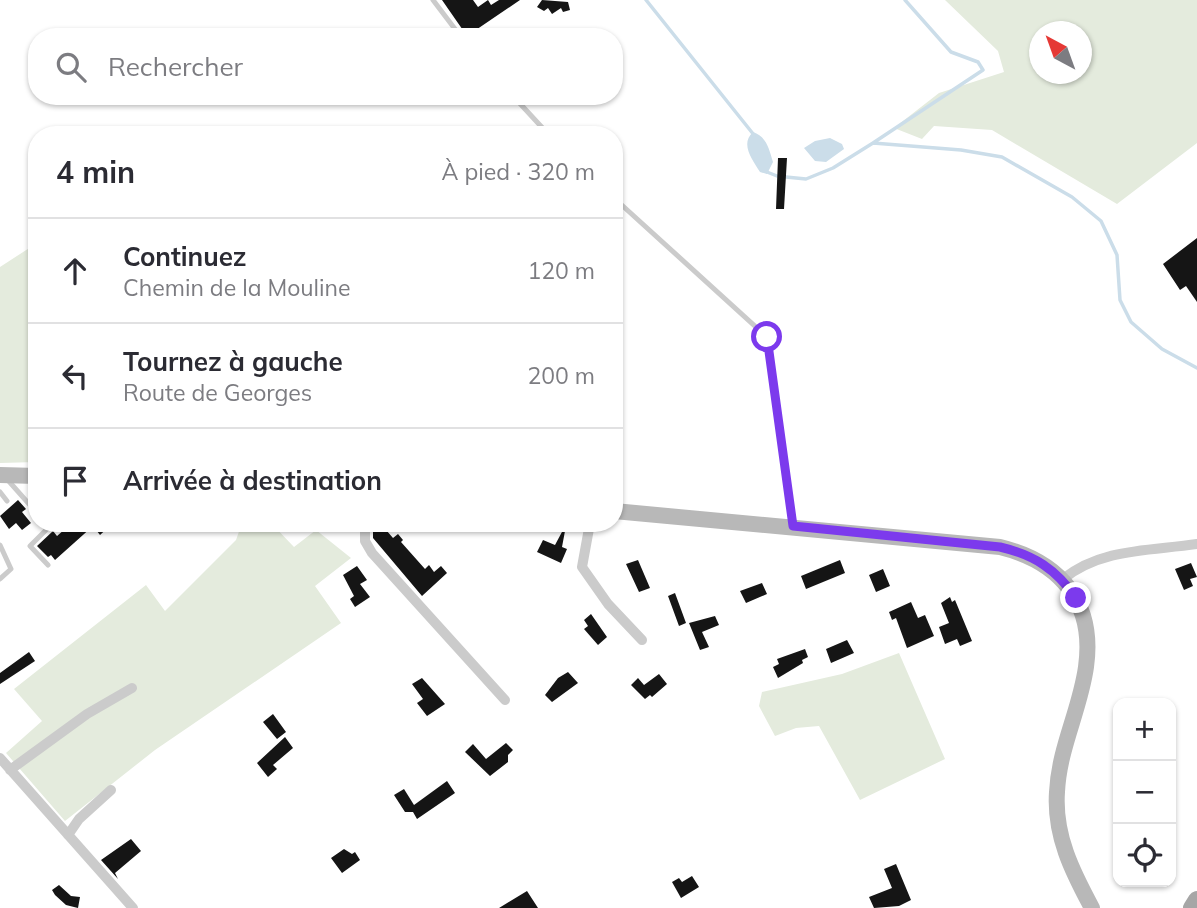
<!DOCTYPE html>
<html lang="fr">
<meta charset="utf-8">
<style>
:root{--surface:#fff;--page:#f2f2f3;--text:#2b2b33;--muted:#7c7c81;--line:#e1e1e2}
body{margin:0;font-family:Mulish,sans-serif;background:var(--page);color:var(--text)}
.controls{position:absolute;right:21px;bottom:21px;display:grid;overflow:hidden;border-radius:14px;box-shadow:0 2px 5px #0004}
.controls button{width:63px;height:63px;display:grid;place-items:center;padding:0;border:0;border-bottom:2px solid var(--line);background:var(--surface);color:var(--text);font:35px sans-serif}
.compass{position:absolute;left:1029px;top:21px;width:63px;height:63px;border-radius:50%;background:var(--surface);box-shadow:0 2px 5px #0004;rotate:319deg}
.stop{position:absolute;width:21px;height:21px;margin:-16px;border:5px solid #7c3aed;border-radius:50%;background:#fff}
.stop.end{background:#7c3aed;border-color:#fff;box-shadow:0 2px 7px #0008}
.list{margin:0;padding:0;list-style:none}
h2{display:flex;justify-content:space-between;align-items:center;height:91px;margin:0;padding:0 28px;font-size:30px}
h2 small{font-size:23px;font-weight:400;color:var(--muted)}
.list li{display:grid;grid-template-columns:46px 1fr auto;gap:21px;align-items:center;box-sizing:border-box;height:105px;padding:0 28px;border-top:2px solid var(--line)}
.list b{display:block;font-size:26px;white-space:nowrap}
.list p{margin:0;font-size:23px;white-space:nowrap;color:var(--muted)}
.list em{font-size:23px;font-style:normal;color:var(--muted)}
.icon{flex:none;width:38px;height:38px;fill:none;stroke:currentColor;stroke-width:2;stroke-linecap:round;stroke-linejoin:round}
.map{position:relative;flex:none;width:1197px;height:908px;overflow:hidden}
.search{position:absolute;background:var(--surface);box-shadow:0 2px 5px #0004;left:28px;top:28px;width:595px;height:77px;display:flex;align-items:center;gap:18px;box-sizing:border-box;padding:0 24px;border-radius:28px;color:var(--muted);font-size:26px}
.panel{position:absolute;background:var(--surface);box-shadow:0 2px 5px #0004;left:28px;top:126px;width:595px;height:406px;border-radius:28px}
.map>svg:first-child{display:block}
.green{fill:#e4ebdd;fill-rule:evenodd}
.water{fill:#cbdde9}
.lines{fill:none;stroke-linecap:round;stroke-linejoin:round}
.stream{stroke:#cbdde9;stroke-width:3.5}
.building{fill:#151515}
.lane{stroke:#cbcbcb;stroke-width:5}
.street{stroke:#cbcbcb;stroke-width:10}
.secondary{stroke:#b8b8b8;stroke-width:16}
.primary{stroke:#a6a6a6;stroke-width:18}
.route{stroke:#7c3aed;stroke-width:9}
</style>
<div class="map">
<svg width="1197" height="908" viewBox="0 0 1197 908">
<rect width="100%" height="100%" fill="#fff"/>
<!-- green -->
<path class="green" d="M945,0h252v143l-80,61 -125,-74 -58,-4 -12,13 -28,-11 45,-35 65,-21 -6,-21zM1040,32h42v42h-42z
M37,243v219l-37,1v-196z
M242,523h29l23,24 22,-17 35,28 -36,28 26,37 -186,127 -90,71 -59,-68 36,-32 -28,-32 132,-104 19,26 71,-71z
M899,653l46,106 -85,41 -41,-74 -23,2 -21,8 -16,-30 3,-14 80,-18z"/>
<!-- water -->
<path class="water" d="M753,132c14,5 16,17 20,30l-6,12 -7,-2c-8,-13 -20,-28 -7,-40z
M830,138l12,6 2,5 -18,13 -11,-1 -11,-13 11,-7z"/>
<g class="lines">
<!-- stream -->
<path class="stream" d="M646,0l108,135
M873,143l110,-73 -5,-8 -27,-10 -46,-52
M767,172l10,4
M786,177l20,2 27,-11 40,-25 88,7 41,7 70,40 29,24 16,34 3,45 11,22 31,27 35,19"/>
</g>
<!-- building -->
<path class="building" d="M442,0h31l5,7 10,-7 3,5 8,-5h21l-53,36z
M542,0l26,2 2,8 -7,2 -2,-4 -9,6 -4,-6 -4,3 -7,-4z
M778,158h9l-3,51h-8z
M1197,238v64l-11,-16 -6,4 -17,-26z
M18,500l8,9 -4,3 9,11 -9,7 -6,-7 -7,6 -9,-13z
M72,523h41l-13,12 -7,-9 -38,34 -4,-5 -3,2 -11,-11 16,-15 4,5z
M373,523h7l13,15 5,-4 5,6 -2,2 24,27 4,-4 5,7 7,-6 6,7 -25,23 -49,-58z
M563,530l2,1 -3,16 5,2 -6,14 -24,-11 6,-12 12,5z
M638,560l12,28 -11,4 -13,-28z
M840,560l5,13 -39,16 -5,-13z
M1191,563l6,14 -7,2 3,7 -9,4 -9,-21z
M357,566l10,14 -7,4 10,13 -15,10 -5,-8 4,-3 -11,-21z
M883,569l7,17 -14,6 -7,-17z
M762,583l5,11 -21,9 -6,-12z
M675,593l11,30 -7,3 -11,-30z
M950,597l2,5 3,-2 17,41 -12,5 -3,-7 -12,5 -6,-17 10,-4 -8,-20z
M911,602l7,16 7,-3 9,21 -27,12 -11,-30 -4,2 -3,-8z
M591,614l16,23 -9,8 -14,-16 4,-3 -4,-6z
M715,616l4,9 -17,7 7,15 -9,3 -11,-27z
M847,640l7,13 -23,10 -5,-14z
M805,649l3,8 -6,3 1,3 -25,15 -5,-11 6,-3 -2,-5z
M29,652l6,9 -35,23v-11z
M568,672l10,11 -26,19 -7,-7 13,-17z
M659,674l8,10 -15,13 -2,-2 -5,4 -14,-14 7,-7 6,7z
M422,678l23,26 -18,12 -10,-13 6,-4 -11,-15z
M273,714l13,18 -9,7 -14,-17z
M285,737l8,11 -20,17 4,4 -9,8 -11,-14z
M506,743l7,7 -5,5v7l-18,14 -25,-24 8,-8 13,15z
M447,781l8,12 -38,26 -4,-7h-8l-11,-17 10,-6 10,16z
M131,839l10,12 -26,22 3,6 -17,-19z
M344,849l8,5 3,-2 5,8 -18,13 -11,-15z
M896,864l15,36 -12,6 -25,2 -5,-11 23,-9 -8,-19z
M692,876l7,11 -18,11 -9,-16 7,-4 3,4z
M59,885l12,11 9,1 -2,11 -12,-3 -11,-10 -3,-5z
M527,891l11,17h-39z"/>
<g class="lines">
<!-- lane -->
<path class="lane" d="M433,0l28,37
M513,96l36,39
M614,198l153,139 26,189
M6,478l31,35
M0,492l7,9
M46,523l3,4 -19,19 18,19
M0,545l11,24 -11,10"/>
<!-- street -->
<path class="street" d="M365,523v18l7,12 133,147
M590,523l-8,44 26,37 34,36
M1063,579c39,-31 87,-28 134,-35
M0,758l133,150
M10,770l77,-56 45,-26
M68,835l11,-16 32,-29"/>
<!-- secondary -->
<path class="secondary" d="M0,475l37,1
M614,511l386,36c61,15 95,56 86,120 -6,43 -27,81 -29,125 -3,43 15,79 35,116"/>
<!-- primary -->
<path class="primary" d="M1192,908l5,-8"/>
</g>
<g class="lines">
<!-- route -->
<path class="route" d="M767,337l26,189 207,21c34,8 56,22 76,51"/>
</g>
</svg>
<div class="controls">
<button>+</button>
<button>−</button>
<button><svg class="icon" aria-label="locate" viewBox="0 0 24 24"><circle cx="12" cy="12" r="6"/><path d="M12 2v4M12 18v4M2 12h4M18 12h4"/></svg></button>
</div>
<svg class="compass" viewBox="-18 -18 36 36"><path d="M0-13l5 13h-10z" fill="#e53935"/><path d="M0 13l5-13h-10z" fill="#7c7c81"/></svg>
<div class="stop" style="left:767px;top:337px"></div>
<div class="stop end" style="left:1076px;top:598px"></div>
<div class="search"><svg class="icon" aria-label="search" viewBox="0 0 24 24"><circle cx="10" cy="10" r="6"/><path d="M15 15l6 6"/></svg>Rechercher</div>
<section class="panel">
<h2>4 min<small>À pied · 320 m</small></h2>
<ul class="list">
<li><svg class="icon" aria-label="ahead" viewBox="0 0 24 24"><path d="M12 20V5M6 11l6-6 6 6"/></svg><div><b>Continuez</b><p>Chemin de la Mouline</p></div><em>120 m</em></li>
<li><svg class="icon" aria-label="left" viewBox="0 0 24 24"><path d="M17 20v-9H6M10 6l-5 5 5 5"/></svg><div><b>Tournez à gauche</b><p>Route de Georges</p></div><em>200 m</em></li>
<li><svg class="icon" aria-label="arrive" viewBox="0 0 24 24"><path d="M6 21V4h12l-3 4 3 4H6"/></svg><div><b>Arrivée à destination</b></div></li>
</ul>
</section>
</div>
